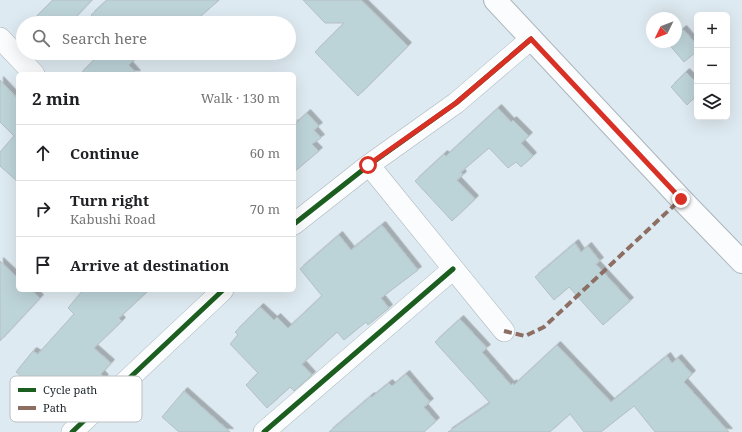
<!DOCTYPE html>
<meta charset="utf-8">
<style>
:root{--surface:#fff;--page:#f6f6f6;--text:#202124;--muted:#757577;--line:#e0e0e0}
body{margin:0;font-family:"Noto Serif",serif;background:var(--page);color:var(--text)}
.controls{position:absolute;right:12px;top:12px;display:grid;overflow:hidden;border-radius:6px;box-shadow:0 4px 16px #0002}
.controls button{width:36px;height:36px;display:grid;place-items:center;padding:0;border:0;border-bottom:1px solid var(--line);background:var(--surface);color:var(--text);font:20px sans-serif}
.compass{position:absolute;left:646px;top:12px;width:36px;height:36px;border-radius:50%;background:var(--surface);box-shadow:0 4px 16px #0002;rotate:227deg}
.stop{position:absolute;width:12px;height:12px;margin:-9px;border:3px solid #d93025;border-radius:50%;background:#fff}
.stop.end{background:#d93025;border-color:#fff;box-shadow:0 1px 4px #0008}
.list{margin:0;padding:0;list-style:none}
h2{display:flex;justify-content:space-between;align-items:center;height:52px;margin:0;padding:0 16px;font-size:17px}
h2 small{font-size:13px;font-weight:400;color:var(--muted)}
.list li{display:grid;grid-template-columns:26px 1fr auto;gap:12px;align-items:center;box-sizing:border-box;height:56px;padding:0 16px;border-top:1px solid var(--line)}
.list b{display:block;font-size:15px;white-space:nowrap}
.list p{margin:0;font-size:13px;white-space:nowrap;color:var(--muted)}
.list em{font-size:13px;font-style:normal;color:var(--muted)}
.icon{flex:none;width:22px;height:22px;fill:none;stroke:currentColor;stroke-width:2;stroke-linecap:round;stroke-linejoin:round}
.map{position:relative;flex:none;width:742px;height:432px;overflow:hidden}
.search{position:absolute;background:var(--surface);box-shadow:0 4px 16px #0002;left:16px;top:16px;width:280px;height:44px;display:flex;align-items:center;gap:10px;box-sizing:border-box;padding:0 14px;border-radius:22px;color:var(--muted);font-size:15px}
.panel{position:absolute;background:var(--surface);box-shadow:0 4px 16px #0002;left:16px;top:72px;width:280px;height:220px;border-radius:6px}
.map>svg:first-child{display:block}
.building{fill:#bcd3d8;stroke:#b5c0c3;filter:url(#shadow)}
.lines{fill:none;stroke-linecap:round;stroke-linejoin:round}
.minor-casing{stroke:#acb5bb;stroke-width:22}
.major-casing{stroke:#acb5bb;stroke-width:24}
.minor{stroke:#fafcfd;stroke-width:21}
.major{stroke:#fafcfd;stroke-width:22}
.quiet{stroke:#8d6e63;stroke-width:4;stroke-dasharray:8 4;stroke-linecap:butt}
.cycleway-casing{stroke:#fff;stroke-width:8}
.cycleway{stroke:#1b5e20;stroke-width:5}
.route{stroke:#d93025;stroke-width:5}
.key{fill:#fff;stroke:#bcbfc1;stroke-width:1}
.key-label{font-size:11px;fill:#212a2f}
</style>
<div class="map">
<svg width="742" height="432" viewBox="0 0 742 432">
<defs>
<filter id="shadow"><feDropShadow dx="3.5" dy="-3.5" stdDeviation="0" flood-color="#0004"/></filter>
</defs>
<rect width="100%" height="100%" fill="#deeaf1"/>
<!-- building -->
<path class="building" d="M53,0h39l-22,23h-40z
M107,0h112l-26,23h-94l-8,-8z
M303,0h58l47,46 -50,50 -43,-44 29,-29h-19z
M683,29l14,16v6l-13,11 -17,-20h9v-7z
M101,53h39l-11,12 8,9h-57z
M686,72l11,11v12l-10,10 -16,-18z
M0,80l18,19v83l-18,-16v-14l14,-16 -14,-14z
M498,108l13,14 2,-2 16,16 -8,7 12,13 -12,11 -5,-5 -8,6 -19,-20 -28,24 2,3 -6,5 18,19 -23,22 -37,-40 29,-27 2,2z
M307,113l12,13 -5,4 7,8 -9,6 7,7 -25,21v-49l1,1z
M382,225l36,45 -37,28 8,10 -21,17 -2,-3 -22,18 -7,-8 -35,32 10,11 -18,16 -4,-4 -23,21 -21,-23 12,-12 -28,-29 8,-9 -3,-3 25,-25 14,13 3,-3 11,11 34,-32 -22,-27 39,-34 12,15z
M575,243l6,9 7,-6 12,15 -4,3 34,37 -27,24 -34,-38 -15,13 -19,-23z
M0,261l18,17v12h13l9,8 -40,43z
M83,290h66l-30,28 3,3 -28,27 17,15 -10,11 4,4 -15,16 -14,-12 -23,28 -19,-16 4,-4 -22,-18 17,-21 5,3 36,-40 -6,-6z
M460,319l27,29 -5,4 29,33 2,-2 1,2 43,-40 54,57 56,-46 5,7 6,-5 14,16 -8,8 45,50h-74l-21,-26 -33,26h-17l-14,-18 -20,18h-102l42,-29 -55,-61z
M406,374l24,28 -6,5 12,14 -12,11h-95l42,-36 1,1 17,-14 3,3z
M184,391l46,41h-51l-17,-15z"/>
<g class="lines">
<!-- minor casing -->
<g class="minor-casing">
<path id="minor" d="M0,38l34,36
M369,165l135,166
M294,224l75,-59 87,-62 75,-64
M72,432l151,-142
M264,432l189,-163"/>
</g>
<!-- major casing -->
<g class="major-casing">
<path id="major" d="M495,0l186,199 61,63"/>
</g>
<!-- minor -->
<use href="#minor" class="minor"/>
<!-- major -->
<use href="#major" class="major"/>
<!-- quiet -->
<path class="quiet" d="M504,331l21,5 19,-9 137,-128"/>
<!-- cycleway casing -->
<g class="cycleway-casing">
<path id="cycleway" d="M294,224l75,-59 87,-62 75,-64
M72,432l151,-142
M264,432l189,-163"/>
</g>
<!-- cycleway -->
<use href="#cycleway" class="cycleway"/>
</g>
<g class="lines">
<!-- route -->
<path class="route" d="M368,165l88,-62 75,-64 150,160"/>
</g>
<!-- legend -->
<rect x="10" y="376" width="132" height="46" rx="6" class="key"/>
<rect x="18" y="388" width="18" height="4" fill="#1b5e20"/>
<rect x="18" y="406" width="18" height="4" fill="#8d6e63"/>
<g class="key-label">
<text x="43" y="394">Cycle path</text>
<text x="43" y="412">Path</text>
</g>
</svg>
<div class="controls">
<button>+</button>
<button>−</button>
<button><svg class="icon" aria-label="layers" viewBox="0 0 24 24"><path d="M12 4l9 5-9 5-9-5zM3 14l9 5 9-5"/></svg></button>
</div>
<svg class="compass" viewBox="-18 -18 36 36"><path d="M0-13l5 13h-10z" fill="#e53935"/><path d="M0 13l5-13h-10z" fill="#757577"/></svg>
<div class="stop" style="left:368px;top:165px"></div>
<div class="stop end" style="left:681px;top:199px"></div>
<div class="search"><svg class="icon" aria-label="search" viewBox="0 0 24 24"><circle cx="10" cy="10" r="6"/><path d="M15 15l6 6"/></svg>Search here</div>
<section class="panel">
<h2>2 min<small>Walk · 130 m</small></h2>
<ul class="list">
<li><svg class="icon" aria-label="ahead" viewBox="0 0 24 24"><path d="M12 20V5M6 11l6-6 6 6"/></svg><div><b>Continue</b></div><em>60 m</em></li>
<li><svg class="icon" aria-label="right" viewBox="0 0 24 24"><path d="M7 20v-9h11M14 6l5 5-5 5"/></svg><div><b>Turn right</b><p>Kabushi Road</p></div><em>70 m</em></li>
<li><svg class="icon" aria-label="arrive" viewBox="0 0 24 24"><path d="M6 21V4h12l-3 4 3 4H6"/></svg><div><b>Arrive at destination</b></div></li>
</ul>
</section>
</div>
